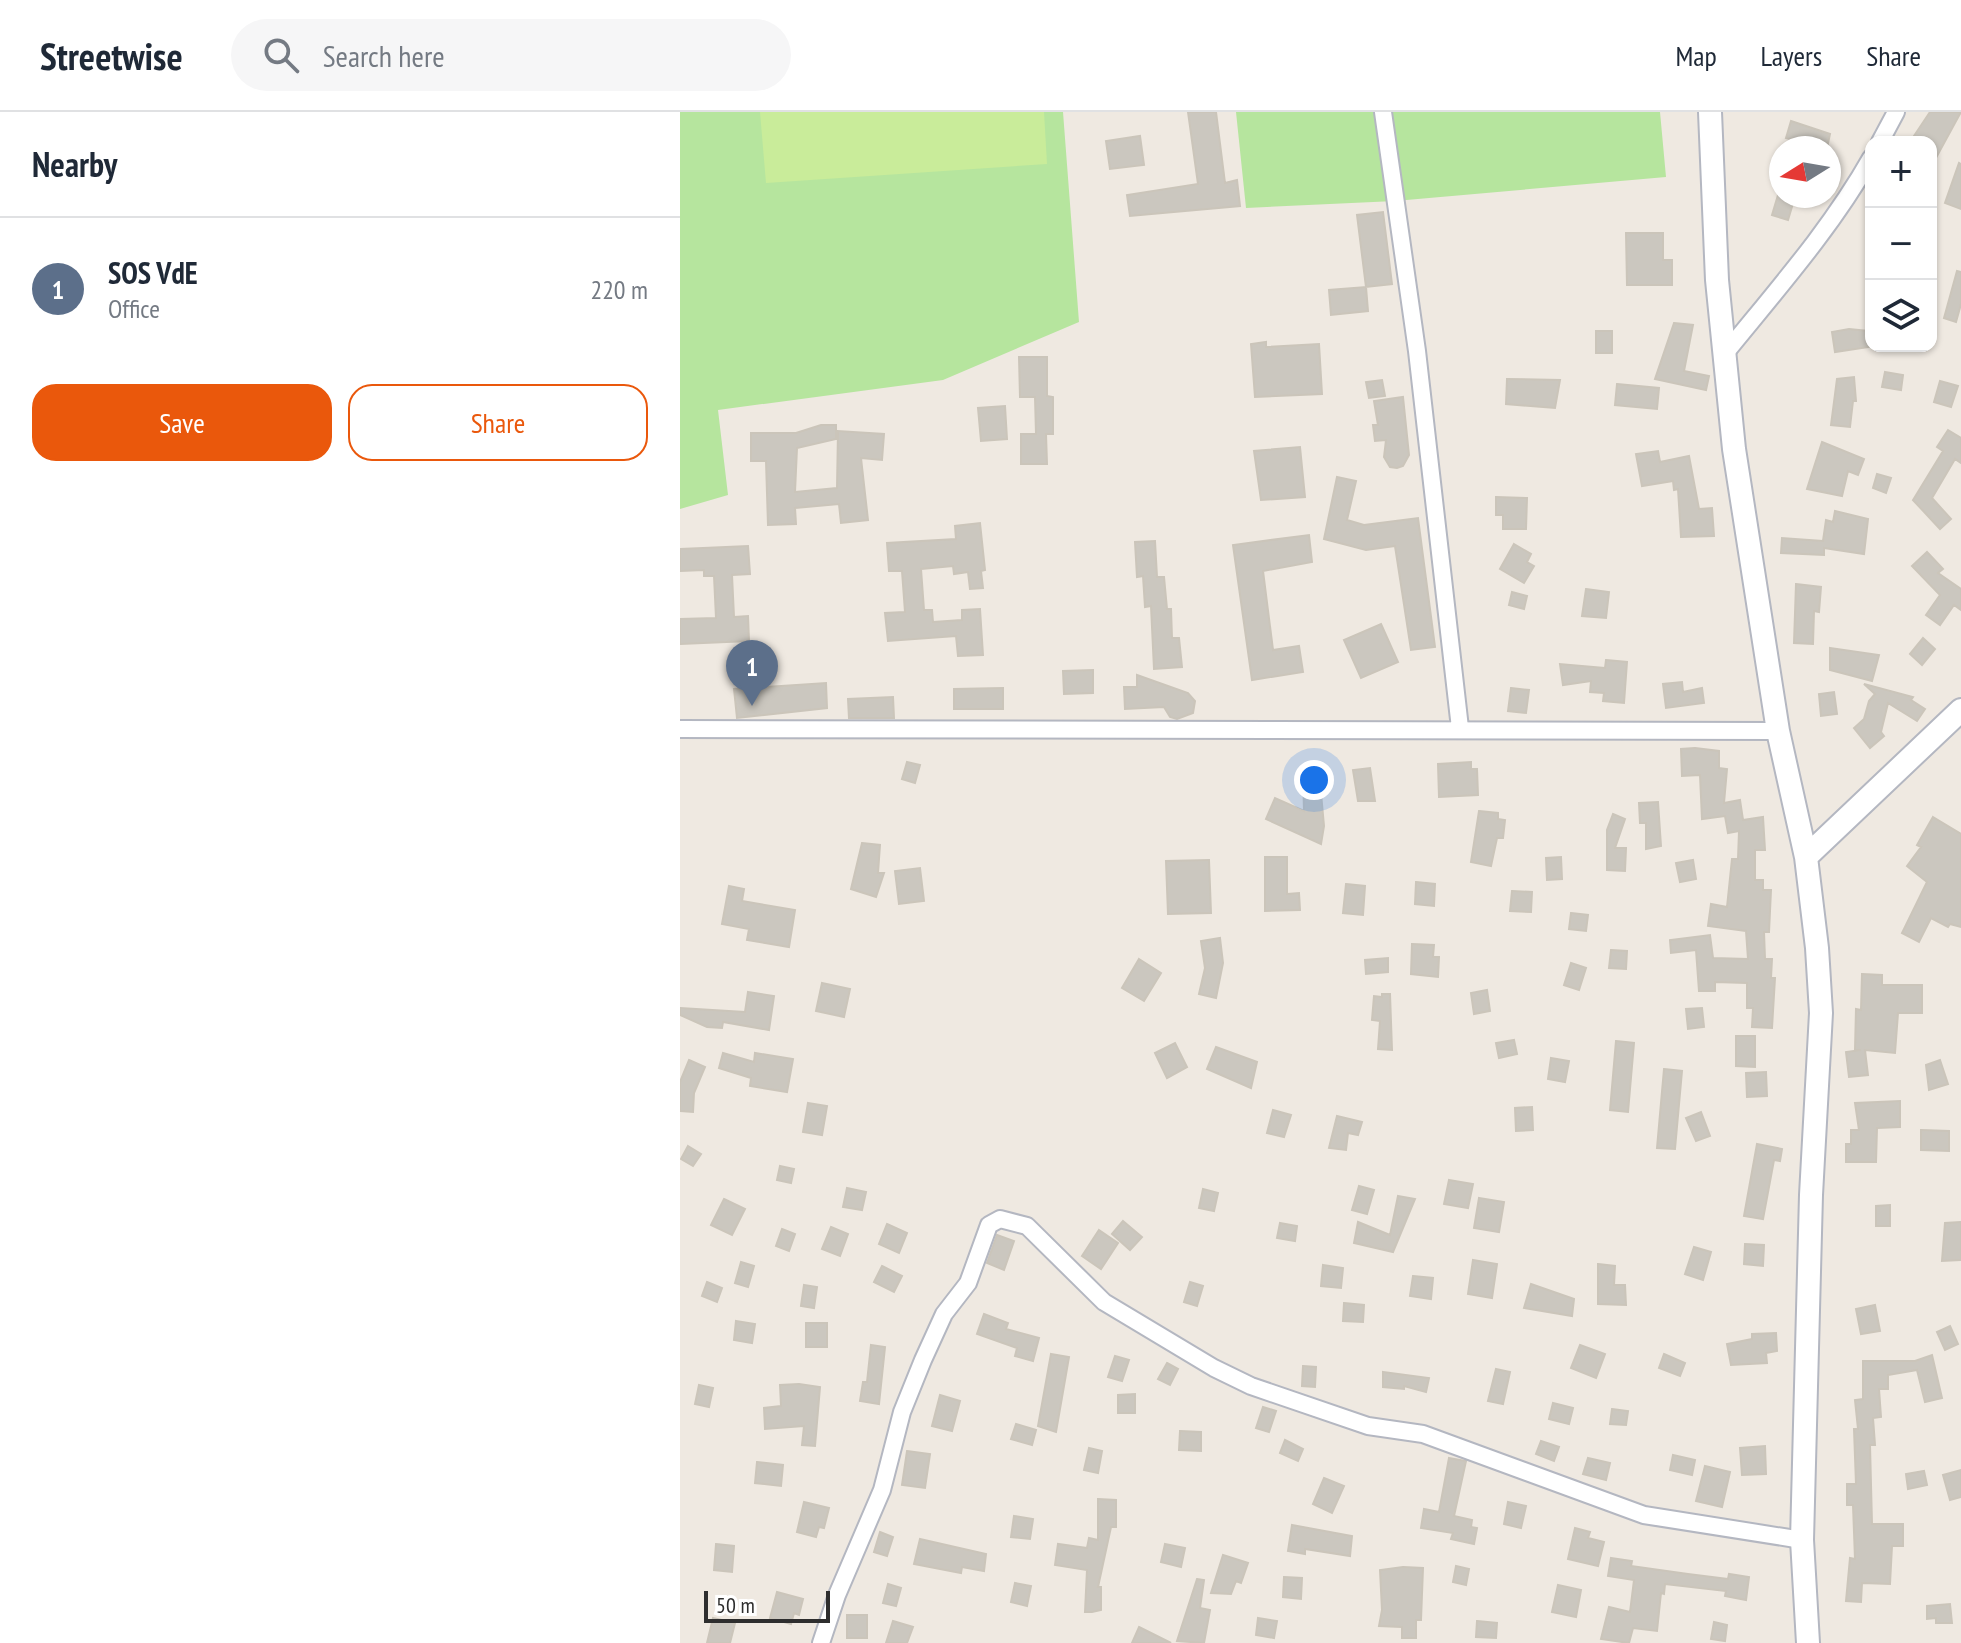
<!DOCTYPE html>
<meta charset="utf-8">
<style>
:root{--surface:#fff;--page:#f6f6f7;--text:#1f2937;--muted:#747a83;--line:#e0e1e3;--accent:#ea580c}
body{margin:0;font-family:"PT Sans Narrow",sans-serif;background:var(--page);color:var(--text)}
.controls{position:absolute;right:24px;top:24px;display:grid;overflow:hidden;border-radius:16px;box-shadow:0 2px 6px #0004}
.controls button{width:72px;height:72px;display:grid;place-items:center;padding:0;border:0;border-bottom:2px solid var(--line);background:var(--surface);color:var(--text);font:40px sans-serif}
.compass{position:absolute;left:1089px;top:24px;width:72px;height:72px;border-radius:50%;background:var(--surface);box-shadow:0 2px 6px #0004;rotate:259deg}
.scale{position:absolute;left:24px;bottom:20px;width:126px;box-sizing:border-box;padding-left:8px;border:4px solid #2e2e2e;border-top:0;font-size:22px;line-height:28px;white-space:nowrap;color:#2e2e2e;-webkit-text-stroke:6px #fff;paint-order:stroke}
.you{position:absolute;left:634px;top:668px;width:28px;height:28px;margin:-20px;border:6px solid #fff;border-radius:50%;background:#1a73e8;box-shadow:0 0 0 12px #1a73e833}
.badge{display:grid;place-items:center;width:52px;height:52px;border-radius:50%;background:var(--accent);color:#fff;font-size:26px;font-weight:700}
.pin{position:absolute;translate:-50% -66px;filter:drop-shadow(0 2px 4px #0008)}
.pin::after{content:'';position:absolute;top:42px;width:28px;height:24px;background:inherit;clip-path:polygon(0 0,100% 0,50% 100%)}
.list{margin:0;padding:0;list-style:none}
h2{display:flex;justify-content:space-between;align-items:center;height:104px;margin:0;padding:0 32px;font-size:34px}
h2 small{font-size:26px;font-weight:400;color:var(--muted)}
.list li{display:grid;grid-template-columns:52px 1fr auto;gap:24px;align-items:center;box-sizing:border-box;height:144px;padding:0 32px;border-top:2px solid var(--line)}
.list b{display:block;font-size:30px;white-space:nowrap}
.list p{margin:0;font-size:26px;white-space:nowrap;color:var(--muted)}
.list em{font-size:26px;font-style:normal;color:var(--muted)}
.actions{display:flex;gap:16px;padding:24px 32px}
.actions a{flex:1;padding:18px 0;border:2px solid var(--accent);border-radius:24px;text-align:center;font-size:28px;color:var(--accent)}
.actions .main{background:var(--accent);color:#fff}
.icon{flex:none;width:44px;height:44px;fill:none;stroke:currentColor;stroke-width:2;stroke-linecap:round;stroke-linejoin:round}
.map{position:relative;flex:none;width:1281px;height:1531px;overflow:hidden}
header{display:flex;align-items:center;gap:48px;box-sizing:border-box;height:112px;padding:0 40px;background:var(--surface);border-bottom:2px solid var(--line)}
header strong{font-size:38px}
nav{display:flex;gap:44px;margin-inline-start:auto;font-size:28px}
.search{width:560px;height:72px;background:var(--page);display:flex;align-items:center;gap:20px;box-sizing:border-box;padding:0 28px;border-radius:44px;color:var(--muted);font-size:30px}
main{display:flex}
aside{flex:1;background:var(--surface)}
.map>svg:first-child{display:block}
.green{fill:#b6e59e}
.pitch{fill:#c9ec9a}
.building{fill:#cbc7bf;stroke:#cbc5ba;stroke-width:2}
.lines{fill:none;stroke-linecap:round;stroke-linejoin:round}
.street-casing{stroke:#b4b7c1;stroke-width:20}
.secondary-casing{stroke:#b4b7c1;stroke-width:26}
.street{stroke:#fff;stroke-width:16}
.secondary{stroke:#fff;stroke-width:22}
</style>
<header>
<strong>Streetwise</strong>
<div class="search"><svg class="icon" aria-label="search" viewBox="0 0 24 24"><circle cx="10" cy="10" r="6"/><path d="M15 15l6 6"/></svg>Search here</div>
<nav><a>Map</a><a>Layers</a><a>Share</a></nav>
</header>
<main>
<aside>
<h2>Nearby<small></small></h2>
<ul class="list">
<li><span class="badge" style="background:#5c6f8a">1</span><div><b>SOS VdE</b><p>Office</p></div><em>220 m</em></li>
</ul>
<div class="actions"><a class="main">Save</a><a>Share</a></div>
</aside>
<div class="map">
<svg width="1281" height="1531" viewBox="0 0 1281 1531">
<rect width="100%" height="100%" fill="#efe9e1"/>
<!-- green -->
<path class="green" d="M0,0h383l16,210 -136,58 -225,30 10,85 -48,14z
M556,0h424l6,65 -271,24 -149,7z"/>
<!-- pitch -->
<path class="pitch" d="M80,0h284l3,52 -281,19z"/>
<!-- building -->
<path class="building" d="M508,0h28l9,71 12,-3 3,26 -110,10 -3,-21 71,-11z
M1250,0h31l-30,55v-25h-21z
M1111,9l39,13 -3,14 -41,-10z
M460,24l4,29 -34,4 -4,-28z
M1279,51l2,1v45l-16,-6z
M1098,83l16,5 -6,20 -16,-5z
M703,100l9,72 -26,3 -9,-72z
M946,121h37v27h9v25h-45z
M1277,159l4,1v32l-5,18 -12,-4z
M686,175l2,24 -37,4 -2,-25z
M994,211l19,2 -9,46 25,5 -3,14 -51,-11z
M1169,217l19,2 1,16 -34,5 -3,-20z
M916,219h16v22h-16z
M586,230v5l53,-3 3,50 -67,3 -4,-53z
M339,245h28v39l6,1v37h-7l1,30h-26v-30h15l-1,-37h-15z
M1205,260l18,3 -2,15 -19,-3z
M1174,265l2,24h-3l-3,26 -19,-2 6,-46z
M827,267l53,1 -5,28 -49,-4z
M702,268l3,16 -16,2 -3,-16z
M1260,269l18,5 -7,21 -17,-5z
M937,272l42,4 -2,21 -42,-4z
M723,285l6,58 -6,11 -6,2 -7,-1 -6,-10 2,-17 -11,1 -2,-16h5l-4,-24z
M325,294l2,33 -26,2 -3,-33z
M141,313h15v14l-39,9 -2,44 42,-4 1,-57 46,3 -2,26 -21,-2 7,62 -27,3 -2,-19 -44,4 1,16 -28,1 -2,-64h-15v-28h45z
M1268,318l13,8v25l-6,-4 -23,39 19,21 -11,10 -27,-29 30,-49 -6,-4z
M1142,330l42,17 -6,16 -10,-4 -6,25 -35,-7z
M620,335l5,50 -44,3 -7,-49z
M978,339l2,11 29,-6 10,53 13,-1 2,28 -33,1 -3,-48 -4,1 -1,-9 -31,5 -6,-32z
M1197,362l14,4 -5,15 -13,-5z
M657,365l19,4 -9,39 17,5 54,-7 17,129 -24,3 -16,-104 -29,4 -42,-11z
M816,385l31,1 -1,31h-23v-14h-7z
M1155,399l33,8 -4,35 -40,-6v7l-43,-2 1,-15 41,3 3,-21 7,2z
M300,411l5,47 -4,1 2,17 -13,1 -2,-17 -14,2 -1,-8 -32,3 3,41h8l1,12 29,-2v-10l18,-1 3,46 -25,1 -2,-20 -68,5 -3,-28 20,-1 -3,-41h-13l-2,-28 69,-4 -1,-13z
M629,423l3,27 -49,9 10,79 26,-4 4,26 -51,8 -19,-135z
M475,429l2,36h7l3,32h4l1,29h7l3,29 -28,2 -3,-63 -6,1 -2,-31 -6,1 -2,-35z
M834,432l17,10 -4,8 7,4 -10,17 -24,-14z
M68,434l2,28 -18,1 2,42 14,-1 1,25 -69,3v-25l36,-1 -2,-42h-10v-6l-24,1v-22z
M1247,440l16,17 -5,4 23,16v21l-7,-5 -14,20 -14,-10 14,-20 -28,-29z
M1116,472l25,3 -2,25 -5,-1 -1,33 -19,-1z
M906,477l23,3 -3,26 -24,-2z
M832,480l15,4 -3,13 -15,-4z
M701,512l17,38 -37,16 -17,-38z
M1243,526l12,11 -13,16 -12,-11z
M1150,536l49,7 -7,26 -42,-11z
M926,548l21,2 -3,41 -21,-2 1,-8 -14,-1 1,-11 -28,4 -3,-21 45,4z
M413,558v23l-29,1 -1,-23z
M457,563l51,18 7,8 -2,12 -16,6 -7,-2 -6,-10 -39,2 -1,-22h13z
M1002,570l1,10 19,-4 2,15 -38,5 -3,-24z
M146,571l1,25 -90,10 -3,-29z
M1184,572l49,13 -2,3 14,9 -8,12 -29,-18 -7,29 3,4 -14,12 -16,-20 10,-9 5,-18 6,-7z
M323,576v21h-49v-20z
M831,576l18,2 -3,23 -18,-2z
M1154,580l3,22 -16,2 -2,-22z
M213,585l1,21h-45l-1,-19z
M1015,636l24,3v17l8,1 -3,34 16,-3 3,20 20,-3 2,33h-10v30h8v10h8l-2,42h-5l1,27h7l-1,19h4l-3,50 -20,-1 1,-19h-6v-25l-32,-1v9h-16l-3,-41 -25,3 -1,-13 40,-5 3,23 35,1 -2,-28 -38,-5 3,-22 16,3 5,-48h6l1,-28 -11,2 -3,-17 -23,3 -2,-44 -18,1 -1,-27z
M227,650l13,3 -5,18 -13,-4z
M791,650v7h6l1,26 -39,2 -1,-33z
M690,656l5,33h-17l-5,-31z
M639,659l5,55 -3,18 -55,-25 9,-21 29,13 -1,-39z
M978,690l3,44 -15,3v-26h-6l-1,-20z
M799,699l19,2v6l7,1 -2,18h-6l-6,28 -20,-4z
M933,702l12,5 -10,29h11l-1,23 -18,-1v-40z
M1253,705l28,17v93l-11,-3 -2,3 -17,-9 -12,24 -17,-9 25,-51 -20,-16 14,-19 -4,-2z
M182,731l18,2 -2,28h6l-8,24 -25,-8z
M585,745h22v37l12,-1 1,17 -35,1z
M881,745l1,22 -15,1 -1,-22z
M529,748l2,53 -43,1 -2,-53z
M1013,748l3,19 -16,3 -4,-19z
M240,756l4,33 -25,3 -4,-33z
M736,770l19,2 -1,22 -19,-2z
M666,772l19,2 -2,29 -20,-2z
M49,774l15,3 -2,12 53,9 -6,37 -42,-7 2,-11 -27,-5z
M832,779l20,1 -1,20 -21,-1z
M891,801l17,2 -2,16 -17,-2z
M540,826l3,25 -7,35 -17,-4 6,-26 -4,-27z
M732,832l22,1 -1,12h6l-1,20 -27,-3z
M931,838l16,1 -1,18 -17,-1z
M708,846v14l-22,2 -1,-14z
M459,847l22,14 -17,28 -22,-13z
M891,851l15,5 -7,22 -15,-5z
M1182,862l20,1v10h40v28h-24l-3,40 -30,-3 3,25 -19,2 -3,-25 15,-2h-6l1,-41 5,1z
M142,871l28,6 -6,28 -28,-6z
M807,878l3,21 -16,3 -3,-21z
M68,880l26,4 -5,34 -46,-8 -1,6 -15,-1 -27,-12v-7l65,4z
M702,882h8l2,56 -14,-1 2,-28 -8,-1 2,-24 8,1z
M1022,896l2,19 -16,2 -2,-20z
M1056,924h19v31l-19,-1z
M834,928l3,14 -18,4 -3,-15z
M936,929l18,2 -6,69 -18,-2z
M495,931l12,24 -20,11 -12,-25z
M536,935l41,15 -6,26 -44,-19z
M43,941l31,9 1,-9 38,6 -6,33 -37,-6 1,-8 -32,-10z
M871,946l18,3 -4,21 -17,-3z
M9,948l16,7 -11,26 -1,19 -13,-1v-29z
M1260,948l8,24 -19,6 -3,-25z
M984,957l18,2 -7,78 -18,-1z
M1086,960l1,24 -20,1 -1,-24z
M1220,989v26l-23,1 -1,34h-30v-18h5v-14h8l-4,-27z
M128,991l19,3 -5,29 -19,-3z
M852,995l1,23 -17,1 -1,-23z
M593,998l18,5 -7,22 -17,-4z
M1021,1000l9,24 -14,5 -10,-23z
M657,1004l25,6 -4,13 -10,-2 -2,17 -17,-2z
M1241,1018l28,1v20l-28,-1z
M1077,1032l25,5 -2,12 -6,-1 -11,59 -19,-3z
M8,1034l13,8 -8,12 -12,-7z
M100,1054l14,3 -3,14 -14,-3z
M769,1068l24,4 -5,24 -24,-4z
M679,1074l15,4 -7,24 -15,-4z
M167,1076l19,4 -4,18 -19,-3z
M523,1077l15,4 -4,18 -15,-3z
M718,1084l17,3 -22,53 -39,-9 4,-21 32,13z
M799,1086l25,4 -5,30 -25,-4z
M44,1087l21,10 -13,26 -21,-10z
M1210,1093v21h-14v-20z
M443,1109l19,16 -12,13 -18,-16z
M1281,1110v38l-19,1 3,-38z
M600,1111l17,3 -2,15 -18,-3z
M207,1112l20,9 -8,20 -20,-9z
M151,1115l17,7 -8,22 -18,-7z
M102,1117l13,5 -6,17 -13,-5z
M419,1118l19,13 -17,26 -19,-13z
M317,1123l17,6 -10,29 -17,-7z
M1065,1132l19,1 -1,21 -19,-2z
M1014,1135l17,5 -8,28 -18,-6z
M793,1148l24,4 -5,34 -24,-4z
M61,1150l13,4 -6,21 -13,-4z
M918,1152l17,2 -1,19h11l1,20 -28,-1z
M643,1153l20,3 -2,20 -20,-2z
M202,1154l20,10 -8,16 -20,-10z
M733,1164l20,2 -2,21 -21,-3z
M27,1170l15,6 -5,14 -15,-6z
M510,1170l13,4 -6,20 -13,-4z
M851,1172l43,15 -2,17 -48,-8z
M124,1173l13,2 -3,21 -13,-2z
M664,1191l20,2 -1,17 -20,-1z
M1195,1193l5,26 -19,3 -5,-25z
M304,1202l24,9 -2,6 33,9 -6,23 -18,-5 2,-8 -40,-14z
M56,1209l19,3 -3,19 -18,-3z
M126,1211h21v24h-21z
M1270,1214l8,18 -13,6 -8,-18z
M1096,1221l1,18 -11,2 1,10 -36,2 -4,-21 25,-5v-5z
M191,1233l14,2 -6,57 -19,-3 3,-19h4z
M900,1233l25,9 -9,24 -25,-10z
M371,1242l18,3 -13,75 -18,-6z
M984,1242l21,9 -5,13 -21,-8z
M1252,1243l10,43 -17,4 -8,-32 -29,5v14h-9l2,28 -8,1 2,27h-5l2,79h31v22h-11l-2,38 -28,-1 -1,19 -15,-1 4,-43 5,1 -2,-54h-6v-21h9l-2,-55h4l-3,-29 8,-1v-38h52z
M435,1244l14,4 -7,21 -14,-4z
M487,1251l11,6 -8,16 -12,-6z
M623,1254l13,1 -1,20 -13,-1z
M816,1257l14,3 -7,32 -15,-3z
M703,1260l46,6 -3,14 -22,-6v3l-21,-2z
M119,1272l21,3 -5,59 -13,-1 2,-19 -39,3 -1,-21 17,-2 -1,-21z
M19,1273l14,3 -4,19 -14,-3z
M455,1282v19h-17v-18z
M260,1283l20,6 -8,30 -20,-5z
M873,1291l20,5 -4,16 -20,-5z
M583,1295l13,4 -7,21 -13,-4z
M932,1297l16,2 -2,14 -16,-1z
M336,1312l20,6 -4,15 -21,-6z
M500,1319l21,1v19l-22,-1z
M605,1328l18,9 -5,12 -18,-8z
M861,1329l18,6 -5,14 -18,-7z
M1085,1334l1,28 -24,1 -2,-27z
M409,1336l13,3 -4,22 -14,-3z
M227,1339l23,3 -5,34 -23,-3z
M993,1343l22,5 -3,15 -22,-5z
M769,1346l17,3 -12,55 18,4 -1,7 6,1 -3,16 -23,-5 2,-6 -32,-5 3,-19 15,3z
M908,1346l22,5 -4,17 -23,-6z
M77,1350l26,3 -2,21 -26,-3z
M1025,1354l25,6 -8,35 -26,-6z
M1281,1358v27l-11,3 -7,-25z
M1244,1359l3,14 -19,4 -2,-15z
M644,1366l20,8 -12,27 -19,-9z
M418,1387l18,1v27h-5l-13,60h3v23l-9,2h-7l2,-42 -32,-5 3,-21 29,4 2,-10 9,2z
M124,1390l25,6 -5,20 -5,-1 -3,10 -19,-5z
M828,1390l18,4 -5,22 -17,-4z
M334,1404l19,3 -3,20 -19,-2z
M612,1413l60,11 -2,20 -45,-7v5l-17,-3z
M895,1416l15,4 -2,6 16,4 -6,24 -30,-7z
M200,1420l13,5 -6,19 -13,-4z
M240,1427l66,15 -2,17 -22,-4 -1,6 -47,-9z
M36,1432l18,2 -2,26 -18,-2z
M485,1432l20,4 -4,19 -20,-5z
M543,1443l25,8 -7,20 -5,-2 -5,13 -20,-1z
M931,1446l21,3 -1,5 57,8 40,5 1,-5 20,3 -3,23 -21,-4 1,-5 -61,-7 -1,10 -3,-1 -4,38 -24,-3 -4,15 -28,-4 8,-32 21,5 4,-32 -26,-4z
M776,1454l13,3 -3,16 -13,-3z
M723,1455l20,1 -2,52h-5v18h-14v-11l-23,-1 3,-16 -2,-40z
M604,1465l18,1 -1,21 -18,-2z
M517,1467l7,1 -4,28 10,2 -6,33 -27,-2z
M335,1471l16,3 -4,20 -16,-4z
M208,1472l13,4 -5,18 -13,-3z
M878,1473l23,5 -5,27 -24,-5z
M97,1480l26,7 -4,16 -5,-2 -3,11 -21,-6z
M1270,1492l2,19h-16v-5l-9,1v-13z
M167,1503h20v23h-20z
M33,1506l22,5 -5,20h-23z
M578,1506l19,3 -3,17 -18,-3z
M213,1509l20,6 -6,16h-21z
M797,1509l20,2 -1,15 -20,-1z
M1034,1510l13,3 -2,16 -14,-2z
M459,1515l32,16h-39z"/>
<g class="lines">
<!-- street casing -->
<g class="street-casing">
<path id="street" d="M703,0l34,239 43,377
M1200,30l16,-30
M1043,244c51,-63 108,-127 148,-198
M0,617l1098,2
M141,1531l16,-48 45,-105 20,-78 21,-52 21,-46 24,-31 21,-58 11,-6 27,7 77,76 110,66 37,18 117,40 55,8 221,81 158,25"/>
</g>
<!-- secondary casing -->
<g class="secondary-casing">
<path id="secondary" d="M1030,0l7,168 17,169 44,282 28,126 11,91 4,65 -10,182 -9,345 6,103
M1126,745l155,-147"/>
</g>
<!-- street -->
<use href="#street" class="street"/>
<!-- secondary -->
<use href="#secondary" class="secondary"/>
</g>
</svg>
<div class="controls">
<button>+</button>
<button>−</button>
<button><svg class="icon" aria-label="layers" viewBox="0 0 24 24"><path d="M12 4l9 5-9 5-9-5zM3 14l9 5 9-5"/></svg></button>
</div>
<svg class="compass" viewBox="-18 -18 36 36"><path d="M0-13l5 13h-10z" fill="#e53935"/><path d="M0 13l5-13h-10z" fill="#747a83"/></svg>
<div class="scale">50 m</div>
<div class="you"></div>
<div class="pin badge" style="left:72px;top:594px;background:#5c6f8a">1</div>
</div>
</main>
